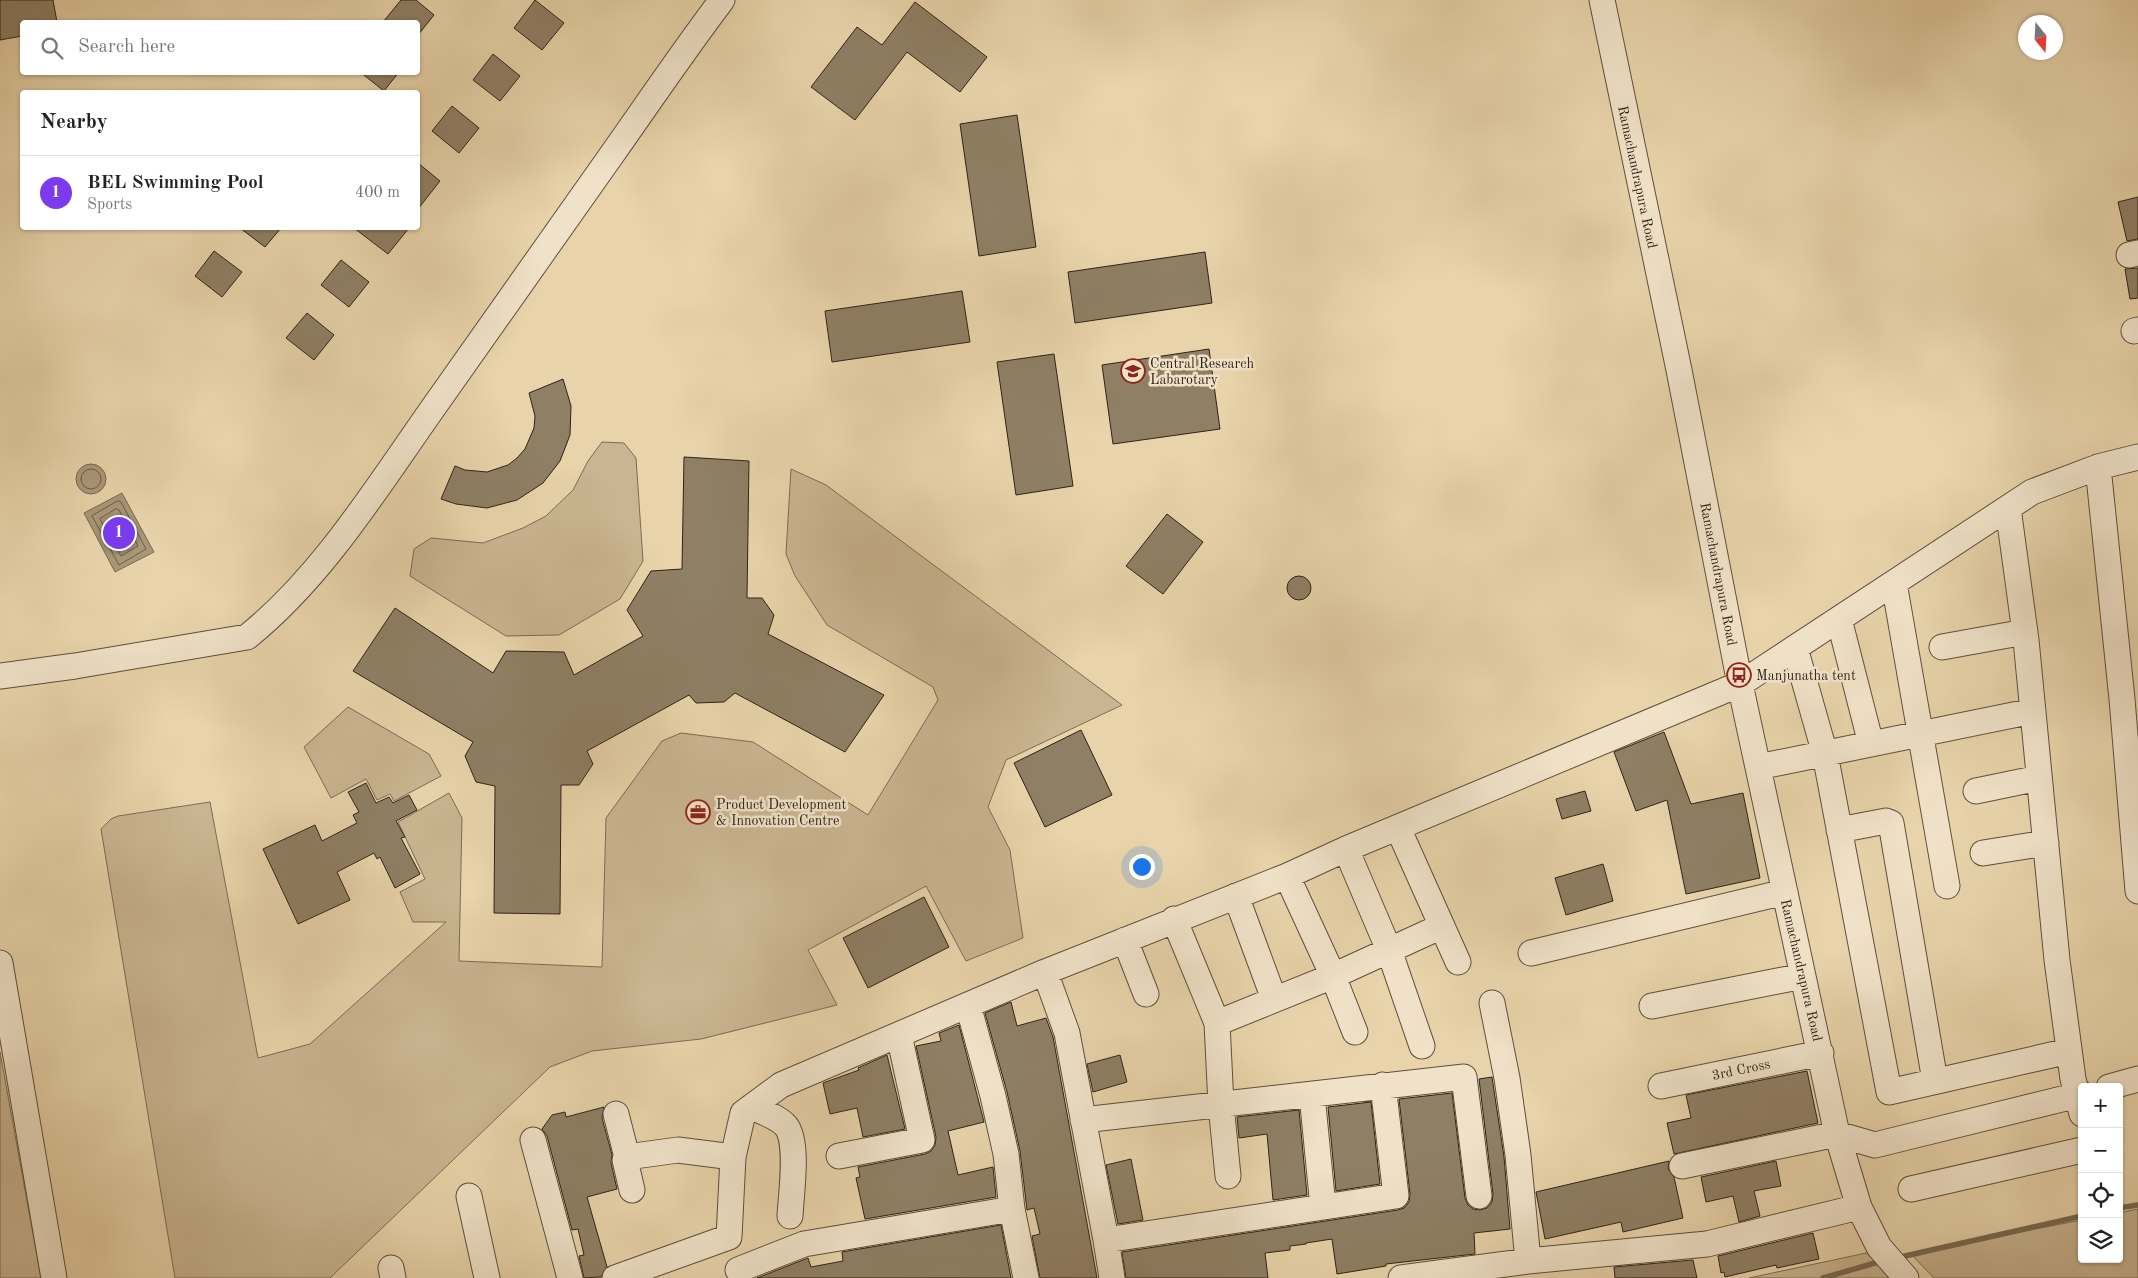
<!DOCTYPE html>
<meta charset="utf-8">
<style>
:root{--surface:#fff;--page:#f2f2f2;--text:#222;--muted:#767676;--line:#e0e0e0;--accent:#7c3aed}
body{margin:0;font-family:"Old Standard TT",serif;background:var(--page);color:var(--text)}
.controls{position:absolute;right:15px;bottom:15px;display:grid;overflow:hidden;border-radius:5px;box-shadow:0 1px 4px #0004}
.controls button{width:45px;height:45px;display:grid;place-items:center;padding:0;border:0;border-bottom:1px solid var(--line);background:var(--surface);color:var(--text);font:25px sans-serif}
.compass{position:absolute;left:2018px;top:15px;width:45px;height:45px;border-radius:50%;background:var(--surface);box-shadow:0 1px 4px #0004;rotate:162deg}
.you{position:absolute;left:1141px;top:866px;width:18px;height:18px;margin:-12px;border:4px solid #fff;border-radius:50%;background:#1a73e8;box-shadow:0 0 0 8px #1a73e833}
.badge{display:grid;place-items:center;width:32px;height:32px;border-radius:50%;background:var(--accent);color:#fff;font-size:16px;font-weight:700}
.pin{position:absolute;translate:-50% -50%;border:2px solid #fff;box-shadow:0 1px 5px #0006}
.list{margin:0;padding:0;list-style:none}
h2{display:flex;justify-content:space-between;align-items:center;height:65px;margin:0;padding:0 20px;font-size:21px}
h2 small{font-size:16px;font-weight:400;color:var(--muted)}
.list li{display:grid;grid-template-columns:32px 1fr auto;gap:15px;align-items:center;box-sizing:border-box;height:75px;padding:0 20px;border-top:1px solid var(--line)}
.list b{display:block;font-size:19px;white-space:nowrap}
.list p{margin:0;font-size:16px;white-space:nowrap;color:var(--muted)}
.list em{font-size:16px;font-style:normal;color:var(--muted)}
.icon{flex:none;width:28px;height:28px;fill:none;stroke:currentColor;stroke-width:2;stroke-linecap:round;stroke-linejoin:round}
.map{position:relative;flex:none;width:2138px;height:1278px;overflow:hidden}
.search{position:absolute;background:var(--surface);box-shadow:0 1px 4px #0004;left:20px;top:20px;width:400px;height:55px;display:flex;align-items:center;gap:12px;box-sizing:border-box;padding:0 18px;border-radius:5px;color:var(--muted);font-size:19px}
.panel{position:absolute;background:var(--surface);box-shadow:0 1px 4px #0004;left:20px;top:90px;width:400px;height:140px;border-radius:5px}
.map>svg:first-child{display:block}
.green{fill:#c9b591;stroke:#7c6c54}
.water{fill:#a99778;stroke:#786952}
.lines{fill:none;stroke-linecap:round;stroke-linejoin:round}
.shore{stroke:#6c5d48;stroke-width:1}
.stream{stroke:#786952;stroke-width:5.5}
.building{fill:#8f7f64;stroke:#2f2318}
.minor-casing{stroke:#5d4f3c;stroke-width:27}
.minor{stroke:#f0e2c8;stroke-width:25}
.labels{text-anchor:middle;stroke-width:5;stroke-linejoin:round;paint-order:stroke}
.street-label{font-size:14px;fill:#2f2318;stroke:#f0e2c8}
.poi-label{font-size:14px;fill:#2f2318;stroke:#f0e2c8;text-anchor:start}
</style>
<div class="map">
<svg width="2138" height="1278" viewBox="0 0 2138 1278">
<rect width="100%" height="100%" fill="#e8d3aa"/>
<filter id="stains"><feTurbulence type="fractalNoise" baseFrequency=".004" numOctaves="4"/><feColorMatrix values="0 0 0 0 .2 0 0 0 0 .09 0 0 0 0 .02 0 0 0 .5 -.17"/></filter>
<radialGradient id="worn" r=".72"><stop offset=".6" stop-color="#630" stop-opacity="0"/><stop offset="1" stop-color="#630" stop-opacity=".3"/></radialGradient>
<!-- green -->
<path class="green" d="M602,442l22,1 12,15 7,103 -23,38 -61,36 -53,1 -96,-60 4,-27 17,-11 52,5 40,-15 23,-12 27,-26 15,-29z
M791,469l35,16 296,220 -116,55 -18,47 22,43 13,88 -57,23 -40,-75 -118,64 29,55 -136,34 -109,12 -42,16 -220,211h-155l-74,-449 10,-10 7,-3 92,-14 48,256 52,-14 136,-122h-33l-13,-30 25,-13 -27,-57 51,-29 13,25 -3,143 143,6 4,-149 56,-77 19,-8 72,9 115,73 70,-115 -5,-13 -106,-62 -32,-49 -9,-22z
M348,707l81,47 12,22 -47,25 -4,-7 -13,6 -11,-21 -35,19 -27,-51z
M0,1052l41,226h-41z
M2138,1209v69h-204l-24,-25 172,-33v39h37v-46z
M1871,1252l20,26h-142z"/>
<!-- water -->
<path class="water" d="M76 479a15 15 0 1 1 30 0a15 15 0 1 1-30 0Z
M122,493l32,59 -39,20 -31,-59z"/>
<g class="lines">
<!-- shore -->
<path class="shore" d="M81 479a10 10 0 1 1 20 0a10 10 0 1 1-20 0Z
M118,501l3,1 25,47 -27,16 -27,-49z
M116,509l3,1 19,36 -17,10 -21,-37z
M114,519l14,23 -3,4 -3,-1 -12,-22z"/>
<!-- stream -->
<path class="stream" d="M2119,1208l19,-3
M1896,1258l186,-42
M1823,1278l59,-17"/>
</g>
<!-- building -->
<path class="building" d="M0,0h53l4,22h-35v14l-22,4z
M401,0h15l18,15 -16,20v-13h-35z
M535,0l29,23 -22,27 -28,-22z
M915,2l72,55 -27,35 -53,-40 -52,68 -44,-33 46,-60 25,18z
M493,54l27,22 -20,25 -27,-21z
M360,72h39l-15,19z
M452,106l27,22 -20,25 -27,-22z
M1017,115l19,132 -57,9 -19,-132z
M418,163l22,18 -22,28z
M2138,197v42l-11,2 -9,-39z
M240,228h41l-16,19z
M354,228h55l-21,26z
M214,251l28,21 -20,25 -27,-21z
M1205,252l7,51 -137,20 -7,-51z
M341,260l28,22 -20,25 -28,-22z
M2138,268v30l-8,1 -5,-30z
M962,291l8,51 -138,20 -7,-51z
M307,313l27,22 -20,25 -28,-22z
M1209,349l11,80 -107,15 -11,-79z
M1054,354l19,132 -57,9 -19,-133z
M563,379l8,27 -1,29 -10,26 -17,22 -26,17 -30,8 -31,-4 -15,-5 14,-33 10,4 22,2 21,-7 9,-7 8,-9 9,-21 1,-12 -6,-23z
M684,457l65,4 -2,137h15l12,17 -6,19 116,61 -39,57 -110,-59 -11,9 -28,1 -7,-8 -102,56 6,13 -14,21h-18l-1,129 -66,-1 1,-127 -19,-4 -11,-26 8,-14 -120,-71 42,-63 98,65 13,-22 58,1 10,23 69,-39 -16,-26 24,-39 31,-2z
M1167,514l36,28 -40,52 -37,-28z
M1287 588a12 12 0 1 1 24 0a12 12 0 1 1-24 0Z
M1081,730l31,65 -67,32 -31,-64z
M1664,732l27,72 52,-11 17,85 -74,16 -19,-94 -31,11 -22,-59z
M366,783l10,20 13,-6 4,6 16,-8 8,15 -21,11 9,16 -4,1 19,36 -25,14 -15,-31 -3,2 -3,-6 -37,19 13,28 -52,24 -35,-75 52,-24 7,16 35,-18 -4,-8 6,-3 -11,-20z
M1585,791l6,20 -29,8 -6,-20z
M1603,864l10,37 -47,14 -11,-37z
M924,897l25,50 -81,41 -25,-50z
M1011,1002l6,24 29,-8 7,19 44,241h-57l-8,-42 8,-2 -6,-26 -7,2 -7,-59 -13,-59 -22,-79z
M959,1025l25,97 -36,9 10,44 35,-8 3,30 -131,22 -9,-41 4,-1 -2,-10 67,-13 6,-3 4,-6 1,-8 -20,-91 25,-5 -2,-8z
M887,1055l18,74 -42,8 -6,-29 -27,6 -7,-31 36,-13 -1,-2z
M1120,1055l7,27 -34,10 -6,-28z
M1807,1071l11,52 -144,31 -7,-31 24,-5 -5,-23z
M1492,1077l12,80 6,72 -36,4 1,21 -89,10v2l-49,8 -5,-35 -26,4v1l-16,2v4l-25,3 3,25h-142l-4,-26 276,-42 6,-2 5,-6 1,-8 -11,-95 53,-6 13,105 3,7 5,4 7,1 7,-2 5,-6 1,-8 -14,-115z
M1371,1102l9,82 -44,7 -8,-84z
M604,1107l-2,11 10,37 -1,8 6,26 -30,8 20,70 -6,10 -17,1 -5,-22 5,-1 -6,-26 -6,1 -25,-94 -5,-7 10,-14 13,-3 1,5z
M1299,1110l8,85 -34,5 -6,-66 -28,4 -2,-21z
M1131,1159l12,61 -25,4 -12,-59z
M1669,1161l-1,8 6,8 9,41 -60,14 -2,-10 -76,17 -9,-47z
M1776,1161l5,25 -27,5 6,25 -21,6 -6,-26 -27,6 -5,-25z
M1001,1225l10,53h-254l51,-20 3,9 32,-6 -1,-9z
M1813,1233l6,26 -42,9 -1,-3 -51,12 -1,-5 -3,1 -3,-17z
M1693,1260l4,18h-82l-1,-11z"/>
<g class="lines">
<!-- minor casing -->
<g class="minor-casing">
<path id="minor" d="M1602,0l77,370 61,314 97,450 22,73 20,40 27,31
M2129,255l9,-2
M2134,331l4,-1
M2098,467l24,232 16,192
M2008,508l18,132 31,320 16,119 9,35
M1894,583l53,303
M1839,619l32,125
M1942,647l83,-15
M1795,648l30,106 64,338 180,-41
M0,676l75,-10 172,-29c75,-60 131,-151 186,-229 60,-85 120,-170 180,-255 36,-51 71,-103 109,-153
M1758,767l275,-56
M1976,791l63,-13
M1398,828l60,134
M1839,830l47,-9 5,2 44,258
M1346,849l43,101 33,96
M1983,853l63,-10
M1287,876l46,100 22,56
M1236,896l38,103
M1174,919l43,104 4,82 7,71
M1125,940l21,54
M1531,953l254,-61
M0,963l54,315
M1045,972l22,61 39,207 6,38
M1492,1003l15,75 11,77 10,106
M968,1005l25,91 13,58 6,55 14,69
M1652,1006l151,-30
M1217,1023l116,-47 109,-50
M1661,1086l160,-33
M2109,1087l29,-8
M1312,1095l11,112
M751,1107c12,5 27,10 35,19 13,17 5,68 4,90
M616,1114l11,43
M1083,1120l381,-43 15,119
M533,1140l37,138
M839,1156l83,-16 -23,-105
M1682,1166l155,-32 38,11 207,-51
M1911,1189l171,-39
M632,1190l-7,-30 2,-3 51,-7 55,7
M469,1196l18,82
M1106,1240l290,-44 -13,-111
M391,1268l2,10
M738,1270l66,-26 208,-35
M615,1278l114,-41 4,-80 10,-44 38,-28 264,-113 242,-96 59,-27 394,-165 292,-192 66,-25 40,-10
M1401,1278l127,-17 179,-17 152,-37"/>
</g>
<!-- minor -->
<use href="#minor" class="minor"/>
</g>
<!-- icons -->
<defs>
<g id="university-ring" transform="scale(1.25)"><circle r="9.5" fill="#f0e2c8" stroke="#8f2418" stroke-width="1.5"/><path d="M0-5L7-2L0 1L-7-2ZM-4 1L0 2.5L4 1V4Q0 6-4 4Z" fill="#8f2418"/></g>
<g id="bus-ring" transform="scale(1.25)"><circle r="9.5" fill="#f0e2c8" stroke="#8f2418" stroke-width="1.5"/><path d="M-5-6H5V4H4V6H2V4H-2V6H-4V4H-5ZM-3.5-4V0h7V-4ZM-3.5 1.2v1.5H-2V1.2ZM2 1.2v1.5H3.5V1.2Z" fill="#8f2418"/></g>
<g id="office-ring" transform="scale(1.25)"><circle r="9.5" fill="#f0e2c8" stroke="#8f2418" stroke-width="1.5"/><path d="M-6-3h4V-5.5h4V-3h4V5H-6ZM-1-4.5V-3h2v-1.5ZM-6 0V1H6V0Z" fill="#8f2418"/></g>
</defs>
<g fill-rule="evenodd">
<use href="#university-ring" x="1133" y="371"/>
<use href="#bus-ring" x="1739" y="675"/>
<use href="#office-ring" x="698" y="812"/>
</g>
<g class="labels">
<!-- street labels -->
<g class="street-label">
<text transform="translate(1638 177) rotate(78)" y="5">Ramachandrapura Road</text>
<text transform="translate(1719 574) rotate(79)" y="5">Ramachandrapura Road</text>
<text transform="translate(1802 970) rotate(77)" y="5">Ramachandrapura Road</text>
<text transform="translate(1741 1069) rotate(-12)" y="5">3rd Cross</text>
</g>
<!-- poi labels -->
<g class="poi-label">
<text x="1150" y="368">Central Research<tspan x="1150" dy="16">Labarotary</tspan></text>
<text x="1756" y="680">Manjunatha tent</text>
<text x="716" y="809">Product Development<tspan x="716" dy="16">&amp; Innovation Centre</tspan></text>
</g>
</g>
<rect width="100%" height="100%" filter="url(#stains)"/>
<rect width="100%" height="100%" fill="url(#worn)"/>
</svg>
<div class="controls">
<button>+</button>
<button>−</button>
<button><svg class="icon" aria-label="locate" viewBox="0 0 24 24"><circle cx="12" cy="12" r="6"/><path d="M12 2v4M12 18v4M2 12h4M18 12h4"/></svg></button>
<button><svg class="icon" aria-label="layers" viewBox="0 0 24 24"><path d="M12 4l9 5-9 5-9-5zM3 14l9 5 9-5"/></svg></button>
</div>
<svg class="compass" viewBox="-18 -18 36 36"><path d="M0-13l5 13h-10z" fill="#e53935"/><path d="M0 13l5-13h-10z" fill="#767676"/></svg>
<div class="you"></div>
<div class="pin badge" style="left:119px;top:533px">1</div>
<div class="search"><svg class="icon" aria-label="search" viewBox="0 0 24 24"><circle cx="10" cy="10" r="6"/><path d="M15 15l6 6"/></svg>Search here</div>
<section class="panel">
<h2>Nearby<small></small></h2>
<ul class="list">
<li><span class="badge">1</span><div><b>BEL Swimming Pool</b><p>Sports</p></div><em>400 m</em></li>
</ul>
</section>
</div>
